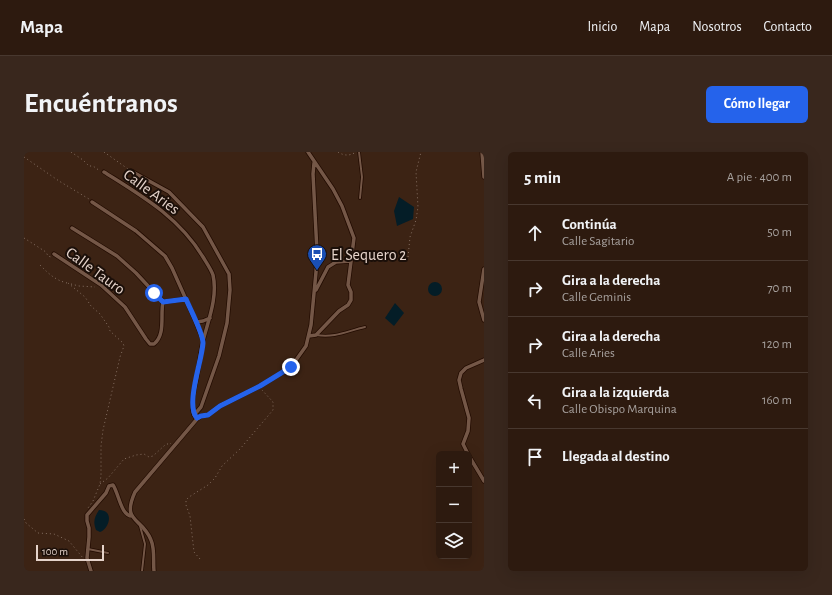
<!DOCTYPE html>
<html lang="es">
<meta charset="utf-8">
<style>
:root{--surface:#2d1a0f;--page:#39271d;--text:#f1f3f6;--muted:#a7a19e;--line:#48382f;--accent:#2563eb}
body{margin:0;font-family:"Alegreya Sans",sans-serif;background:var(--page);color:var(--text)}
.controls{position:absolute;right:12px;bottom:12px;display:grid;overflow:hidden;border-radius:6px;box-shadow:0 4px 16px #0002}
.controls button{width:36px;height:36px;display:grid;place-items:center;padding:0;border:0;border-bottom:1px solid var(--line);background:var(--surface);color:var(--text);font:20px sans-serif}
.scale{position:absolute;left:12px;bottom:10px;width:68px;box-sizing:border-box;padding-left:4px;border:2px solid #e5d3ca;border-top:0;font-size:11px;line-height:14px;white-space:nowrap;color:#e5d3ca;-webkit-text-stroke:3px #1b0f09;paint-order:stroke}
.stop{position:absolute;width:12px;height:12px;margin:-9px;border:3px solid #2563eb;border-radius:50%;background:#fff}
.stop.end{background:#2563eb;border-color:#fff;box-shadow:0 1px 4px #0008}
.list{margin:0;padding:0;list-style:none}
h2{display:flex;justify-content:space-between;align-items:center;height:52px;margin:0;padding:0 16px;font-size:17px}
h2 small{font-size:13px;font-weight:400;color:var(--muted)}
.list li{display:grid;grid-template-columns:26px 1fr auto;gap:12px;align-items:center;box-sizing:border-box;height:56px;padding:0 16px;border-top:1px solid var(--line)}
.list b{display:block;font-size:15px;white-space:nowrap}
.list p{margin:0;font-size:13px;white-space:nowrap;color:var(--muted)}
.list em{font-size:13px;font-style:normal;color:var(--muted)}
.icon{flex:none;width:22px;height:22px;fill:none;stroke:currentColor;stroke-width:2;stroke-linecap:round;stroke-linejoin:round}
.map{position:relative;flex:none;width:460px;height:419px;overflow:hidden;border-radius:6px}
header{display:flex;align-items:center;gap:24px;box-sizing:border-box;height:56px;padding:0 20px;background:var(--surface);border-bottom:1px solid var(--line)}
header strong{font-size:19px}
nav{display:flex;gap:22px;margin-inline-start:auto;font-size:14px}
.intro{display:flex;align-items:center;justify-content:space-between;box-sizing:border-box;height:96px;padding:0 24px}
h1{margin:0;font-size:28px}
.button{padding:10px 18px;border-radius:6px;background:var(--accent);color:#fff;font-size:14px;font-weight:700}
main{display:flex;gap:24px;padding:0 24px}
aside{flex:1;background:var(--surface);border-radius:6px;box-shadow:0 4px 16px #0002}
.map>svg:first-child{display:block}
.water{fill:#041d27}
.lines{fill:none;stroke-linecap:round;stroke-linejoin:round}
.lane-casing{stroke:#220b01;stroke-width:3.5}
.street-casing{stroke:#220b01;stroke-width:5}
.path{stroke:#867063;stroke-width:1;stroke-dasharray:1 3;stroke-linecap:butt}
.lane{stroke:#745747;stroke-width:2}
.street{stroke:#745747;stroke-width:3.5}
.route{stroke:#2563eb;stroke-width:5}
.labels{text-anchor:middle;stroke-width:4;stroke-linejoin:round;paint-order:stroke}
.street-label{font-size:16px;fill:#e5d3ca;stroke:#1b0f09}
.poi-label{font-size:16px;fill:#e5d3ca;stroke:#1b0f09;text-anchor:start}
</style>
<header>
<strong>Mapa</strong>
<nav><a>Inicio</a><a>Mapa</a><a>Nosotros</a><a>Contacto</a></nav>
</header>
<div class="intro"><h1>Encuéntranos</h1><a class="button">Cómo llegar</a></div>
<main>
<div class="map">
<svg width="460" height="419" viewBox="0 0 460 419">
<rect width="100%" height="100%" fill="#3c2314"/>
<!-- water -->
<path class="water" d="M375,45l15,10 -1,12 -16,7 -3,-15z
M404 137a7 7 0 1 1 14 0a7 7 0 1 1-14 0Z
M371,151l9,10 -10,13 -9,-8z
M75,358c16,0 10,19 1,22l-4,-2c-3,-8 -2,-12 3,-20z"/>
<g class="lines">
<!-- lane casing -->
<g class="lane-casing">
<path id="lane" d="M335,0l3,25 -2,21
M292,183c20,3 31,-4 49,-8
M116,374l5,18 -3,27
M64,397l20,4"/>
</g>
<!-- street casing -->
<g class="street-casing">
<path id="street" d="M284,0l25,37 9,17 12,32 -6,47 3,7v8l-3,5 -9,6 -23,24 -7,1
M458,0l2,25
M107,19l38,21 34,35 26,47 1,16 -3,33 -8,33 -18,51 -7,8
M80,20c38,24 75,45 99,85 3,5 8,12 10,18 5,22 -5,46 -10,66 -3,13 -4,27 -7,40 -2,9 -5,20 -3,30 0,3 2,5 4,8
M68,50l44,29 29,25 7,12 24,54 7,18
M48,76l45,28 19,17 27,29 23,-3
M30,102l47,31 24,22 21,32 4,5h4c12,-10 6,-29 9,-42
M460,117l-5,33 5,18
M292,138l12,-23 8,-5 15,-1
M172,170l7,-1 7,-3
M444,302l-5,-10 5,-13 1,-13 -8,-29 -2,-9 2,-7 5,-5 18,-8
M445,304l15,25
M67,419l-4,-13 2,-21v-9l-2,-7v-6l19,-22 3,-7 4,-1c6,9 8,31 19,31
M130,419c-1,-10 1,-22 -3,-31 -9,-23 -30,-17 -16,-48l62,-73 4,-3 7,-1 12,-9 40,-20 31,-19 15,-21 5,-21 5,-53 1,-20 -4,-78 1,-11"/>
</g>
<!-- path -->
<path class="path" d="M47,0l12,8 6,6h4l7,5
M80,0l24,17
M314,0c6,4 12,4 18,0
M0,5l35,24 30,18
M0,86l22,14 2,4 3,1
M384,105l2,-20 6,-17 2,-13 -2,-35 5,-20
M16,113c9,9 15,15 27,18
M44,131l17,14 6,9 9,8 9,13 1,4 13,12 1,3 -4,11 -17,73 -2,16v29l-1,9 -7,17 -5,7
M47,132l8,2 16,1
M76,332l8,-6 16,-19 12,-4 8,-1 5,3 4,-1 12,-11 5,-2 1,1
M0,367l2,4 12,10 16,1 15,7 14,17
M176,407l-6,-7 -4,-36 -4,-11v-5l3,-3 19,-12 7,-7 7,-12 18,-17 33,-39v-8l-11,-12"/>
<!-- lane -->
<use href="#lane" class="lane"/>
<!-- street -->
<use href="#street" class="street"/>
</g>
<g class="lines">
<!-- route -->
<path class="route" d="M130,141l9,9 23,-3c4,10 17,34 17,44 -1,18 -18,62 -6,75l4,-2 7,-1 12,-9 40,-20 31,-19"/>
</g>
<!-- icons -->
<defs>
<g id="bus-pin" transform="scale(1)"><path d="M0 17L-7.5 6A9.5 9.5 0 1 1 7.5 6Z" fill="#1a4fb4" stroke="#1b0f09"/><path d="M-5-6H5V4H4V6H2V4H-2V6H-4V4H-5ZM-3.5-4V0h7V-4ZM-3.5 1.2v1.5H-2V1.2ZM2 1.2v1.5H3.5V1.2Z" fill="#fff"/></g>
</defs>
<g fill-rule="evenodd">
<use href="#bus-pin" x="293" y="102"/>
</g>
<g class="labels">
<!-- street labels -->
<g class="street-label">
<text transform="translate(128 39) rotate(36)" y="6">Calle Aries</text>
<text transform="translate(72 118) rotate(36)" y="6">Calle Tauro</text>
</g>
<!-- poi labels -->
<g class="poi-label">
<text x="307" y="108">El Sequero 2</text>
</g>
</g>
</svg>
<div class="controls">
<button>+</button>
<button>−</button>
<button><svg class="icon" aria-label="layers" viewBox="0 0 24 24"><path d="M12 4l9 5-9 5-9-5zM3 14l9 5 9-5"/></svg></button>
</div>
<div class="scale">100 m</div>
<div class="stop" style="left:130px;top:141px"></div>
<div class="stop end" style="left:267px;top:215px"></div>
</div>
<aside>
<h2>5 min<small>A pie · 400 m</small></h2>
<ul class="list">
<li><svg class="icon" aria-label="ahead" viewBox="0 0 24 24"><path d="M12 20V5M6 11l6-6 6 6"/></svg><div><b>Continúa</b><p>Calle Sagitario</p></div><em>50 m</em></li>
<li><svg class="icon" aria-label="right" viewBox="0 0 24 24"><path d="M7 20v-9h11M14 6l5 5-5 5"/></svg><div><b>Gira a la derecha</b><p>Calle Geminis</p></div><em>70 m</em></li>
<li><svg class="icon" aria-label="right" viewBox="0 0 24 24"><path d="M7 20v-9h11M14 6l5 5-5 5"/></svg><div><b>Gira a la derecha</b><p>Calle Aries</p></div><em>120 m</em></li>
<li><svg class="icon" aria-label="left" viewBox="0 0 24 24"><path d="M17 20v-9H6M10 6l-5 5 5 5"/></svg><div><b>Gira a la izquierda</b><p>Calle Obispo Marquina</p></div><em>160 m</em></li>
<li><svg class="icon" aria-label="arrive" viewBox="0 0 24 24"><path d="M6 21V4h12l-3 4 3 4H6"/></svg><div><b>Llegada al destino</b></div></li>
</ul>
</aside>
</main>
